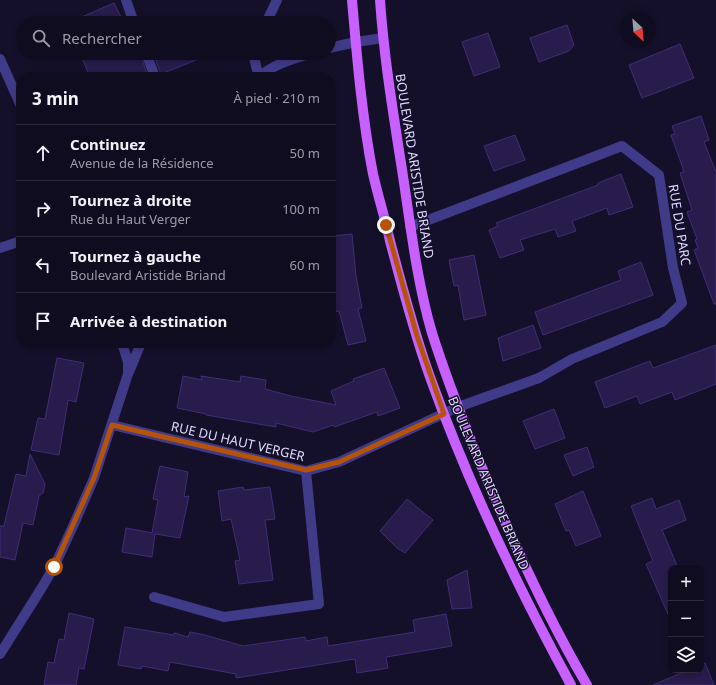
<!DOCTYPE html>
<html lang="fr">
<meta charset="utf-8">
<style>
:root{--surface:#100c20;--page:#191529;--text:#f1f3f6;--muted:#9c9ba5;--line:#302c3e}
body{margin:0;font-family:"Noto Sans",sans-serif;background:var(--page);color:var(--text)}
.controls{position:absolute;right:12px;bottom:12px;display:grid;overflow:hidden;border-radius:8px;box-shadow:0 2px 6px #0003}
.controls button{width:36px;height:36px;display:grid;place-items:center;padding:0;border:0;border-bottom:1px solid var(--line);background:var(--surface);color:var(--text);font:20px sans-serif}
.compass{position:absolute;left:620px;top:12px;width:36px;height:36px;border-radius:50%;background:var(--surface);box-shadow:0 2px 6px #0003;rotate:154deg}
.stop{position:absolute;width:12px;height:12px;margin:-9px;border:3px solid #b45309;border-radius:50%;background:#fff}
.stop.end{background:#b45309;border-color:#fff;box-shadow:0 1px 4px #0008}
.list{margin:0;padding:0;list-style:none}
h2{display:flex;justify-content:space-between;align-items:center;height:52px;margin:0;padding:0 16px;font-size:17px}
h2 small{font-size:13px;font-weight:400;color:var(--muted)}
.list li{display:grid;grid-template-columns:26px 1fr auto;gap:12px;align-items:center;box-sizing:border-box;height:56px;padding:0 16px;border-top:1px solid var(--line)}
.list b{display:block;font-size:15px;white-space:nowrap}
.list p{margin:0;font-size:13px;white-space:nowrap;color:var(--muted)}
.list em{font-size:13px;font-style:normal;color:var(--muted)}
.icon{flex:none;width:22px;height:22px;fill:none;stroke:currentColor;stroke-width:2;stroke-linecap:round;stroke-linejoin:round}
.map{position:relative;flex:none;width:716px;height:685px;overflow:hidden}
.search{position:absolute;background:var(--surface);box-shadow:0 2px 6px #0003;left:16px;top:16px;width:320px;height:44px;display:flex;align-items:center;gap:10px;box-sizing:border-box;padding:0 14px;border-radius:22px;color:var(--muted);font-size:15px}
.panel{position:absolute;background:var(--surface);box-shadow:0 2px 6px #0003;left:16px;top:72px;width:320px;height:276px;border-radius:16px}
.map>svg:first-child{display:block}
.building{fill:#271c4b;stroke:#3f2e77}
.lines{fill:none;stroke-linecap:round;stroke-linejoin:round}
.minor{stroke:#403b89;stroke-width:10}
.major{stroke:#c860ff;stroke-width:10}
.route{stroke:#b45309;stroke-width:5}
.labels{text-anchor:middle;stroke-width:3;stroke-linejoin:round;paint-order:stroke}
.street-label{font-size:13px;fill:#dfd9ff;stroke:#15102a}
</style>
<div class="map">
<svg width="716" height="685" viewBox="0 0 716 685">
<rect width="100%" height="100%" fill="#15102a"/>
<!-- building -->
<path class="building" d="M114,3l10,20h-56z
M567,25l7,20 -5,6 -30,11 -9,-24z
M488,33l12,34 -26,9 -12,-34z
M680,44l14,34 -52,20 -13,-33z
M80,53h60l8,24h-58z
M153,53h52l1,3 -45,18z
M701,116l8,24 -5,2 12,30v132h-2l-20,-54 4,-2 -3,-8 2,-1 -10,-27 5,-2 -12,-37 4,-1 -3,-9 -10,-28 4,-1 -3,-8z
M515,135l10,25 -31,11 -10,-25z
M621,174l12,33 -24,8 -2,-7 -35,13 4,10 -18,6 -3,-8 -35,11 4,10 -24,8 -11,-28 9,-4 -2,-3 102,-38v-2z
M352,234l4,42 6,32 -4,1 8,32 -18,4 -9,-34 -6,1 -2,-12v-64z
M474,255l12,60 -22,5 -6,-35 -4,1 -5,-26z
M641,262l12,33 -110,40 -8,-23 86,-32 -3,-9z
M533,325l8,23 -38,13 -5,-23z
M716,345v39l-41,16 -3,-8 -32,12 -3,-8 -32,12 -10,-26 55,-21 3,7z
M57,358l27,5 -8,39 -8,-2 -9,55 -28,-5 7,-32 7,1z
M384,368l16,40 -22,8 -1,-4 -43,15 -1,-2 -20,7 -37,-9v4l-70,-12v-1l-29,-6 6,-32 19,4 -1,-4 39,6 1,-6 25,4 -1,9 26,7 45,9 -5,-14 23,-10 -1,-2z
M554,409l11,29 -30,11 -12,-28z
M587,447l7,20 -21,9 -9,-21z
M30,454l15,30 -2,9 -4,3 -6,29 -10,-2 -8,37 -15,-3v-31h4l12,-52 10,2z
M160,466l28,6 -4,25 5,-1 -9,42 -25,-4 -3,23 -30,-5 4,-24 26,5 6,-33 -5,-1z
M243,487l1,3 26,-3 5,32 -10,1 8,60 -34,4 -4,-23 5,-1 -9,-41 -9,2 -4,-30z
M583,491l18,45 -25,10 -7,-16 -3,1 -11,-27z
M652,498l4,11 23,-9 7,20 -24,10 16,38h-7v53l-25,-57 7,-3 -22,-55z
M407,499l26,21 -28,33 -8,-5 -17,-17z
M467,570l5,38 -20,1 -5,-29z
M69,613l25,6 -10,50 -5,-1 -3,17h-32l4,-23 6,1 5,-24 5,1z
M446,614l6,32 -66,11 2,11 -31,5 -2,-14 -119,19v-4l-66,-12 -2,9 -26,-5 -1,3 -23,-4 7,-38 49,8v-2l14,4 2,-5 15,3 38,11 62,-9 1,4 21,-4 1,9 87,-14 -2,-12z
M705,663l9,22h-61l35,-15h13v-6z"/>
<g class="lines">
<!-- minor -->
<path class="minor" d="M126,0l8,23
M266,23l11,-23
M329,48l27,-6 27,-4
M146,53l9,24
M253,53l4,17 4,5
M0,59l21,47
M259,77c15,-13 34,-18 53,-24
M0,248l21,-7
M129,372l12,-29
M112,425l194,46 33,-9 119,-55 81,-29 33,-19 90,-37 20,-19 -9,-35 -14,-93 -37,-29 -212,81
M154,597l70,20 95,-13 -13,-133
M0,654l41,-65 13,-22 20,-43 20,-46 34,-104v-12l-6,-19"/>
<!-- major -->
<path class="major" d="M352,0c5,58 10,117 21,174 5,22 12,44 17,67 12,45 24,92 40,136 38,106 87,209 141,308
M380,0c4,59 14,118 23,176 8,53 14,106 29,157 13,41 28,80 44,120 32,79 68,158 111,232"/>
</g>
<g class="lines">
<!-- route -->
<path class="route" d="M54,567l40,-89 18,-53 194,45 33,-8 105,-48 -27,-78 -31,-111"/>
</g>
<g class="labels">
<!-- street labels -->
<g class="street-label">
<text transform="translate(415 166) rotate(81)" y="5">BOULEVARD ARISTIDE BRIAND</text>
<text transform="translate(680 225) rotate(81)" y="5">RUE DU PARC</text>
<text transform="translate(238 441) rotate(13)" y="5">RUE DU HAUT VERGER</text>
<text transform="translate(489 483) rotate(67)" y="5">BOULEVARD ARISTIDE BRIAND</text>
</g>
</g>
</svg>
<div class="controls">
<button>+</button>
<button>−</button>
<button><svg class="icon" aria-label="layers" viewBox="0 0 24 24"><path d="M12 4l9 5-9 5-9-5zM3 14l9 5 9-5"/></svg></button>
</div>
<svg class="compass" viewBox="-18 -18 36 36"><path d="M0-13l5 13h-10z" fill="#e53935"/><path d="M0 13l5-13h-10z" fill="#9c9ba5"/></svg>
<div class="stop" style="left:54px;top:567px"></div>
<div class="stop end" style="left:386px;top:225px"></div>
<div class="search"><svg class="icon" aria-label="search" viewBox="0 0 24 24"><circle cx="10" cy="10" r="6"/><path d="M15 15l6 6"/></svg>Rechercher</div>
<section class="panel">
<h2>3 min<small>À pied · 210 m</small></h2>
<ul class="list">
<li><svg class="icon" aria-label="ahead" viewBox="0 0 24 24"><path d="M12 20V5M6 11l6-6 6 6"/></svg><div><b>Continuez</b><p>Avenue de la Résidence</p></div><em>50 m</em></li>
<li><svg class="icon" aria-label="right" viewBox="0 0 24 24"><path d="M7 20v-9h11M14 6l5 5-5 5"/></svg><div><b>Tournez à droite</b><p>Rue du Haut Verger</p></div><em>100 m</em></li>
<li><svg class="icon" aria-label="left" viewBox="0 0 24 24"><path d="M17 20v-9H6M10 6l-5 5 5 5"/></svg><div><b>Tournez à gauche</b><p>Boulevard Aristide Briand</p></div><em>60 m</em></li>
<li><svg class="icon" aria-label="arrive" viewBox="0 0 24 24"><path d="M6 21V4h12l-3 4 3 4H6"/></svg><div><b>Arrivée à destination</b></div></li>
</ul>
</section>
</div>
